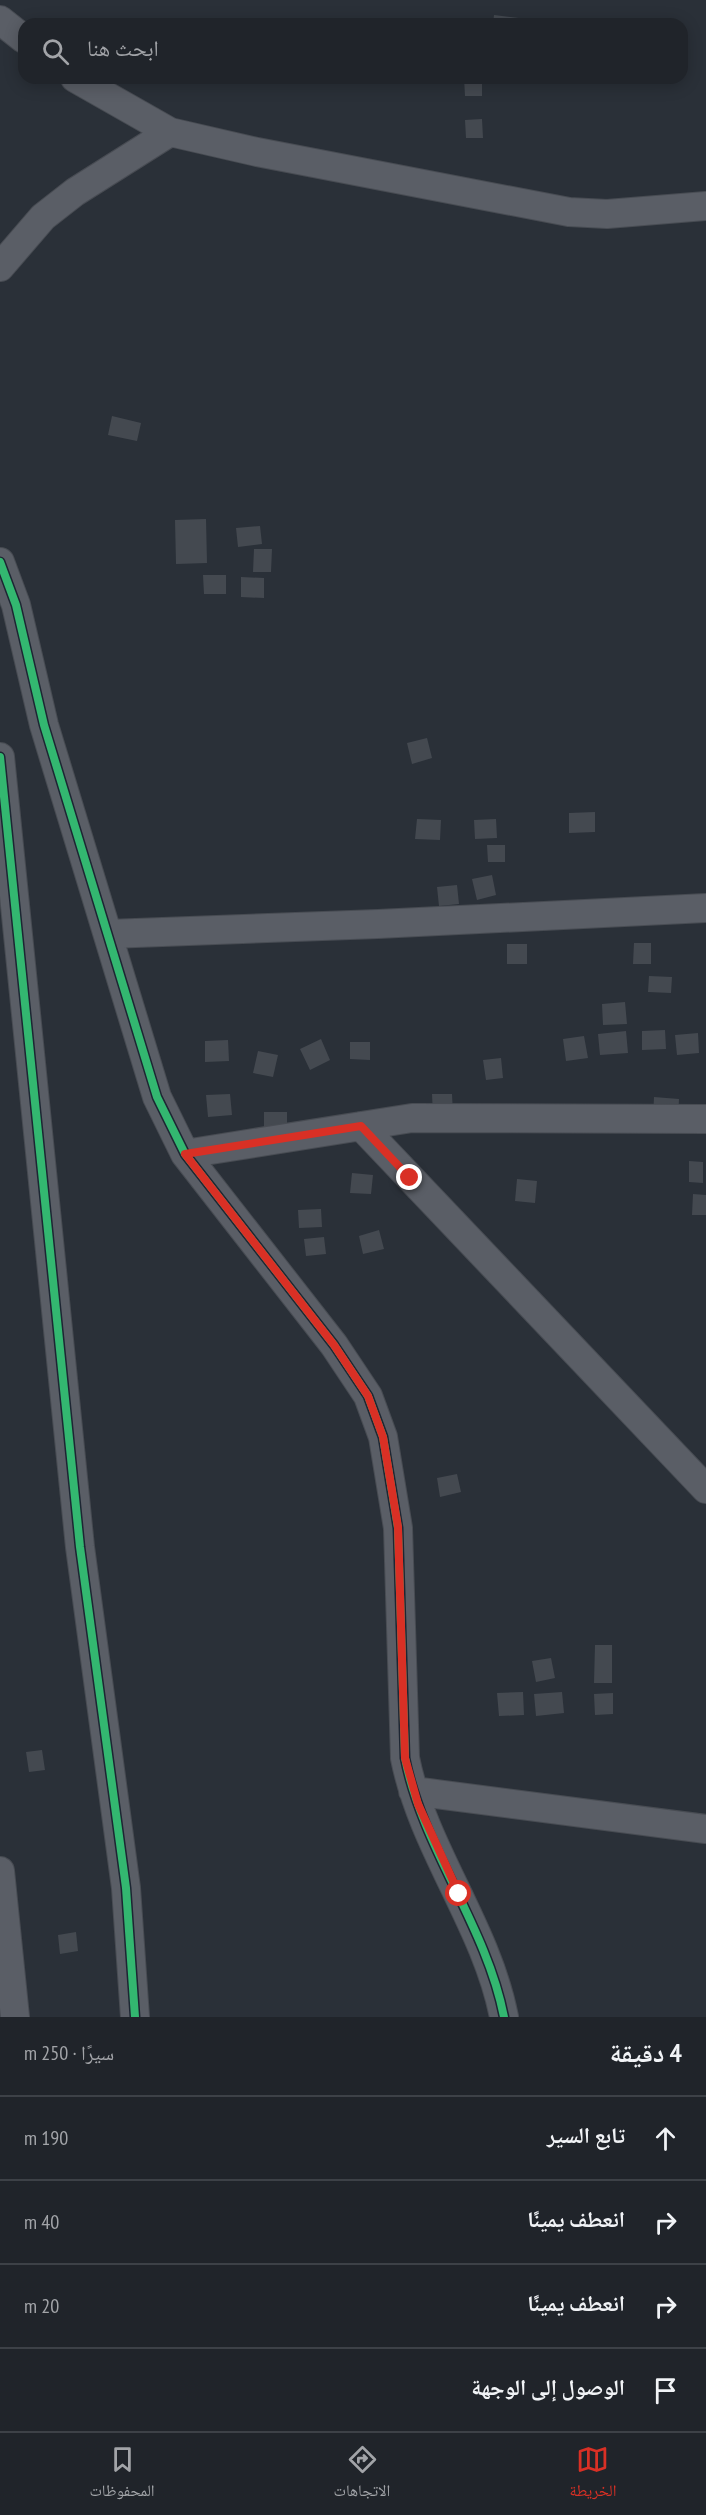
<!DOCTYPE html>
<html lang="ar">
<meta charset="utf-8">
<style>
:root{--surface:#20242a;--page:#2d3036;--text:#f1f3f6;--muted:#a2a4a8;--line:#3d4147;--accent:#d93025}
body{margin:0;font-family:"PT Sans Narrow","Noto Naskh Arabic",sans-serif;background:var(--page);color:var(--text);direction:rtl}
.stop{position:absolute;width:18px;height:18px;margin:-14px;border:4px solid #d93025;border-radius:50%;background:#fff}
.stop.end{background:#d93025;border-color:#fff;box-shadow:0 2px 6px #0008}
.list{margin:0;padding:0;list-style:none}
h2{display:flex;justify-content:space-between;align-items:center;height:78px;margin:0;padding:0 24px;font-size:26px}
h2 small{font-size:20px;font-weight:400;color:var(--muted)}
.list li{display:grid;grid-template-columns:39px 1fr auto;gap:18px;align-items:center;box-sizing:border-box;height:84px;padding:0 24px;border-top:2px solid var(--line)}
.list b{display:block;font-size:22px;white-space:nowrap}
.list em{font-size:20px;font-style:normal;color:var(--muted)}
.icon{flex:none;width:33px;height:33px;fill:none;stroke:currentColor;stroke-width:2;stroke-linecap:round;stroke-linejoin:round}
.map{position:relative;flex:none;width:706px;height:2017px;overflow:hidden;direction:ltr}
.search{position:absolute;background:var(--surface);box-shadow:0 3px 15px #0003;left:18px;right:18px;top:18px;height:66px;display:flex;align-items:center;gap:15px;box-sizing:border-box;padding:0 21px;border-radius:18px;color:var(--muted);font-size:22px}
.sheet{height:414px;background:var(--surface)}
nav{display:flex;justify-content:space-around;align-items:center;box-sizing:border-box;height:84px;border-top:2px solid var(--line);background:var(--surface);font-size:16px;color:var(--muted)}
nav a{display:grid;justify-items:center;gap:3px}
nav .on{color:var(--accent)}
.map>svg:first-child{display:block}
.building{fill:#444950}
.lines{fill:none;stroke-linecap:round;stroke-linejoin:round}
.street-casing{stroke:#484c53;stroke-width:30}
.street{stroke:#5a5e66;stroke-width:28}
.cycleway-casing{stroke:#1d2633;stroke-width:11}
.cycleway{stroke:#33b770;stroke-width:8}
.route{stroke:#d93025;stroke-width:8}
</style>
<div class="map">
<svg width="706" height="2017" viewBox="0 0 706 2017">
<rect width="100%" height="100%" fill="#2a3038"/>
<!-- building -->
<path class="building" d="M494,15l25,3 -1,6h-25z
M464,78h18v18h-17z
M482,119l1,19h-17l-1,-18z
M112,416l29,7 -4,18 -29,-6z
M206,519l1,44 -31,1 -1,-44z
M260,526l2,18 -24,3 -2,-19z
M254,549h18l-1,23h-18z
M203,575h23v19h-22z
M241,577l23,1v20l-23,-1z
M427,738l5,20 -20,6 -5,-21z
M595,812v20l-26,1v-20z
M417,819l24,1 -1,20 -25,-1z
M496,819l1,19 -22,1 -1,-19z
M487,845h18v17h-17z
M492,875l4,20 -19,5 -5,-21z
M457,885l2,19 -20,2 -2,-19z
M634,943h17v21h-18z
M507,944h20v20h-20z
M649,976l23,1 -1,16 -23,-1z
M625,1002l2,22 -24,1 -1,-21z
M665,1030l1,19 -24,1v-19z
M626,1031l2,22 -28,2 -2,-21z
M698,1033l1,20 -22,2 -2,-20z
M584,1036l4,22 -22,3 -3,-22z
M321,1039l9,21 -20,10 -10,-21z
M228,1040l1,21 -24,1v-21z
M350,1042h20v18l-20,-1z
M258,1051l20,4 -5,22 -20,-4z
M501,1058l2,20 -17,2 -3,-20z
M230,1094l2,21 -24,2 -2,-22z
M432,1094h20l1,20 -20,1z
M654,1097l25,2 -1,22 -25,-2z
M264,1112h23v20h-23z
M689,1161l14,1v21l-14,-1z
M352,1173l21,2 -2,19 -21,-1z
M517,1179l20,2 -2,22 -20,-2z
M693,1194l13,1v20h-14z
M321,1209l1,18 -23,1 -1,-18z
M379,1230l5,19 -21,5 -4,-18z
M324,1237l2,17 -20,2 -2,-17z
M457,1474l4,18 -21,5 -3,-19z
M595,1645h17v38h-18z
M551,1658l4,20 -19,4 -4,-21z
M523,1692l1,23 -25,1 -2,-23z
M562,1692l2,21 -28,3 -2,-22z
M613,1693v21l-18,1 -1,-21z
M42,1750l3,20 -16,2 -3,-20z
M76,1932l2,19 -18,3 -2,-19z"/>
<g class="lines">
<!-- street casing -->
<g class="street-casing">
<path id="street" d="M0,20l24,19
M75,78l95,54 87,20 312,60 38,2 99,-8
M0,267l43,-50 32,-25 95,-60
M0,562l16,43 28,120 113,372 28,57 149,191 34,51 15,41 15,91 7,230c18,91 81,167 99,259
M0,757l80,790 46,341 9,129
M109,934l269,-10 328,-16
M361,1126l345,363
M185,1154l227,-36 294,1
M413,1791l293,38
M0,1871l15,146"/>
</g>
<!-- street -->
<use href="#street" class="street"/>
<!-- cycleway casing -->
<g class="cycleway-casing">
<path id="cycleway" d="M0,562l16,43 28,120 113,372 28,57 149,191 34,51 15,41 15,91 7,230c18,91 81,167 99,259
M0,757l80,790 46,341 9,129"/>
</g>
<!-- cycleway -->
<use href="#cycleway" class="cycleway"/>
</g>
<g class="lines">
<!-- route -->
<path class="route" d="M410,1178l-49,-52 -176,28 149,191 34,51 15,41 15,90 7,231 13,46 41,90"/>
</g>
</svg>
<div class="stop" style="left:459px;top:1894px"></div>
<div class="stop end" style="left:410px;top:1178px"></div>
<div class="search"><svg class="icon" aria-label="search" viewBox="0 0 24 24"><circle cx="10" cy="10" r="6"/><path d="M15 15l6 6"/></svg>ابحث هنا</div>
</div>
<section class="sheet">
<h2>4 دقيقة<small>سيرًا · 250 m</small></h2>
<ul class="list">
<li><svg class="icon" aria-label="ahead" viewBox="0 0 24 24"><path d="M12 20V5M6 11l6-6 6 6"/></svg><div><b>تابع السير</b></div><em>190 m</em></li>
<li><svg class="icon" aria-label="right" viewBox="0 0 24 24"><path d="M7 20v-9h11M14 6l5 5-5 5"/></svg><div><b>انعطف يمينًا</b></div><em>40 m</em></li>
<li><svg class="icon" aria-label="right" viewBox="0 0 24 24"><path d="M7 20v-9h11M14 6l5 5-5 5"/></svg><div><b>انعطف يمينًا</b></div><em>20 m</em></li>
<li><svg class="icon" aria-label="arrive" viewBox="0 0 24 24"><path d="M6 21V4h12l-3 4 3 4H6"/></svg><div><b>الوصول إلى الوجهة</b></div></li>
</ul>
</section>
<nav>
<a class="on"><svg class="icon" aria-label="map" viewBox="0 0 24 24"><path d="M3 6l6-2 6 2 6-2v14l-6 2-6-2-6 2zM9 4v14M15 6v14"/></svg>الخريطة</a>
<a><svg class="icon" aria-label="directions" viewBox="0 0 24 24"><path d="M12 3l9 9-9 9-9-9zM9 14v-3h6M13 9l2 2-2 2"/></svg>الاتجاهات</a>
<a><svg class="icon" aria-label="saved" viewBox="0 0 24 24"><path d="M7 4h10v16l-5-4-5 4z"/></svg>المحفوظات</a>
</nav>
